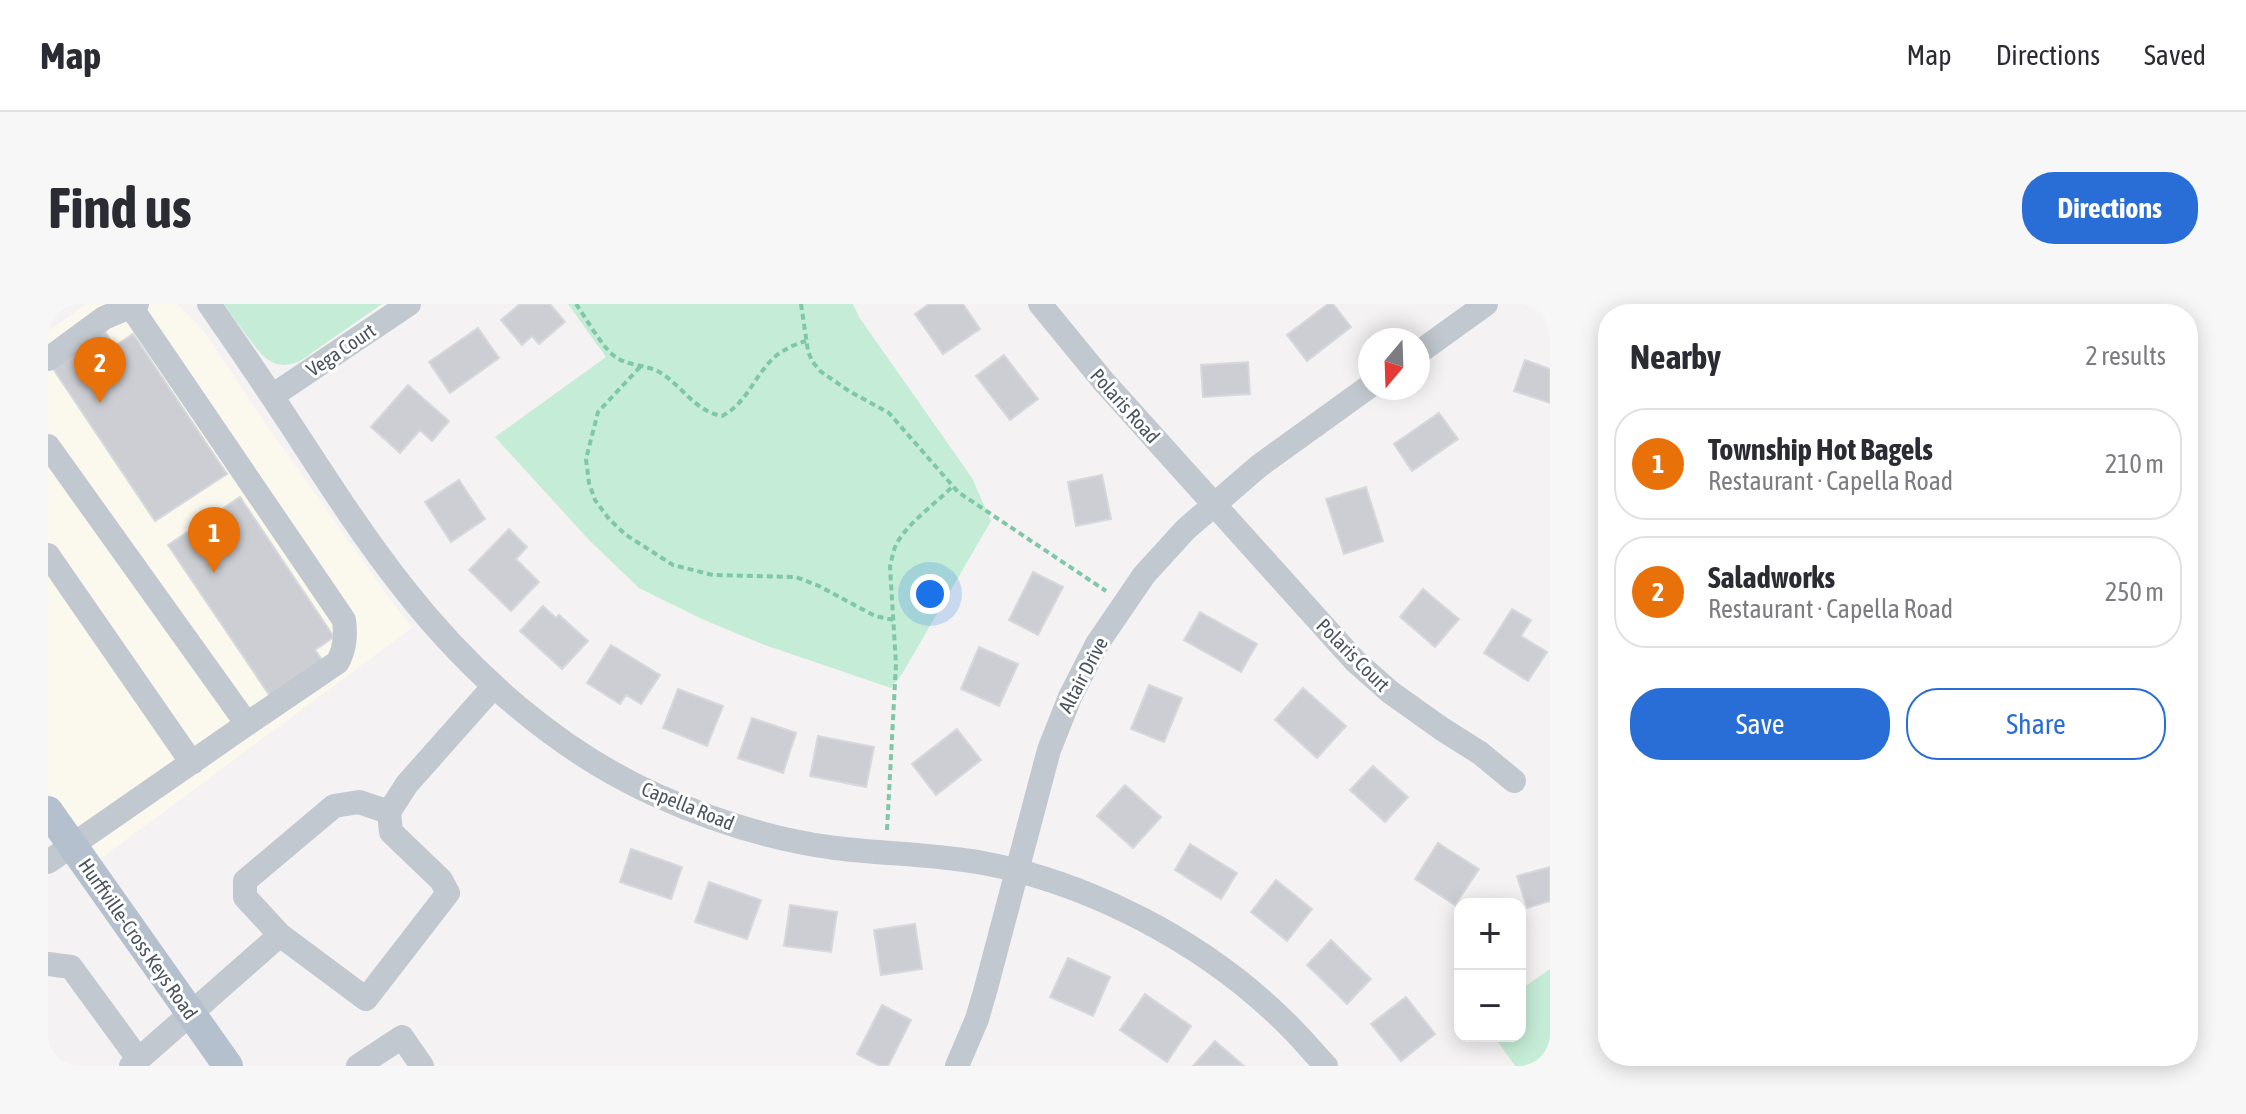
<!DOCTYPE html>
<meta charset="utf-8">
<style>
:root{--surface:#fff;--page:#f7f7f7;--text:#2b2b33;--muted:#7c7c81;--line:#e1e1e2;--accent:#296ed6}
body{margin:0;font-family:"Asap Condensed",sans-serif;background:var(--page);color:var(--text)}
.controls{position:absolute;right:24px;bottom:24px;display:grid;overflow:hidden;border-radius:16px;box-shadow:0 4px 20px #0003}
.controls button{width:72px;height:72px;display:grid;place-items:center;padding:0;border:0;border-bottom:2px solid var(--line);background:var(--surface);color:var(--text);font:40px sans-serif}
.compass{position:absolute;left:1310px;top:24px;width:72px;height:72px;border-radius:50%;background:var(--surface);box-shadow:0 4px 20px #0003;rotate:199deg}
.you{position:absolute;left:882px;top:290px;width:28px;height:28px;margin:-20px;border:6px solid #fff;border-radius:50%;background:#1a73e8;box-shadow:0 0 0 12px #1a73e833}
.badge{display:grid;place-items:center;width:52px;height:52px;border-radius:50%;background:var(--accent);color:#fff;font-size:26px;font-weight:700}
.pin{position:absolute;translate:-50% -66px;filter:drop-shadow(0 2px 4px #0008)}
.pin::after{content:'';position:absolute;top:42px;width:28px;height:24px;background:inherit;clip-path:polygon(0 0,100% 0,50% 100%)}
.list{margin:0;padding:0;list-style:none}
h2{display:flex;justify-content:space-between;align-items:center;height:104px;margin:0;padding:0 32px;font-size:34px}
h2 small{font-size:26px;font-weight:400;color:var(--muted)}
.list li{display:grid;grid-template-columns:52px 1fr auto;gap:24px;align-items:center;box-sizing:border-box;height:112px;margin:0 16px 16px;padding:0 16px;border:2px solid var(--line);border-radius:32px}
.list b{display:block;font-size:30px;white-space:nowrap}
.list p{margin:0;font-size:26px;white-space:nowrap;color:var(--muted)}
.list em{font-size:26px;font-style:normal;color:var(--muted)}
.actions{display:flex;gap:16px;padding:24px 32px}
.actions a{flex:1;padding:18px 0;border:2px solid var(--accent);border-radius:32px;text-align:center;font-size:28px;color:var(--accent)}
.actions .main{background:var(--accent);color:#fff}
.map{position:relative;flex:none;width:1502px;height:762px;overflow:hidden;border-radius:32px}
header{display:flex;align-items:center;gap:48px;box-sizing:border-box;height:112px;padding:0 40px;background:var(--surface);border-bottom:2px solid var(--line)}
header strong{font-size:38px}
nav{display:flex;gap:44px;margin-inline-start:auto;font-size:28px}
.intro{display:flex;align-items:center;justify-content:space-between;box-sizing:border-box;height:192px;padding:0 48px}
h1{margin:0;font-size:56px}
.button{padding:20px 36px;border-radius:32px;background:var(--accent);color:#fff;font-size:28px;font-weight:700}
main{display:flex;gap:48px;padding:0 48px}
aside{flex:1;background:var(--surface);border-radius:32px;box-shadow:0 4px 20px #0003}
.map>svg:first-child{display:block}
.commercial{fill:#fbf8ee}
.green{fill:#c5ecd6}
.building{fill:#ccced3;stroke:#d6d8dc;stroke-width:2}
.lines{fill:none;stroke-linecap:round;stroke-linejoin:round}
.path{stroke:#7fc8a7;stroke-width:4;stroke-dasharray:6 4;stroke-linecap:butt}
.minor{stroke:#c1c8cf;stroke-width:24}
.major{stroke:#b4c0cd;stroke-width:30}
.labels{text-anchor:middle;stroke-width:6;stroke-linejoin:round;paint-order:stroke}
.street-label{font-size:20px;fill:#4b545e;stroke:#fff}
</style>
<header>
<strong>Map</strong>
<nav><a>Map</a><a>Directions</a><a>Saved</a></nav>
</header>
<div class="intro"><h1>Find us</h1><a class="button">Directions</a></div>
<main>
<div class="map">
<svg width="1502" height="762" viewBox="0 0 1502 762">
<rect width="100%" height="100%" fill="#f4f2f2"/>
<!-- commercial -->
<path class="commercial" d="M39,0h90l27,27 64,96 129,182 16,18 -325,241 -40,-57v-480z"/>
<!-- green -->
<path class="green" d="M176,0h158l-82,57c-27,12 -38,-5 -53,-25 -8,-11 -16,-21 -23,-32z
M520,0h285l6,13 113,161 19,43 -89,153 -11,14 -129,-44 -60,-25 -63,-31 -49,-47 -95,-104 111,-80z
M1502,665v97h-35l-21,-30h26v-46z"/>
<!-- building -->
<path class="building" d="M472,0h30l15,18 -26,22 -7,-8 -10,9 -21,-25z
M881,0h34l17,25 -37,25 -28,-40z
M1280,0h5l18,23 -44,34 -20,-26z
M430,24l21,30 -49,35 -21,-31z
M57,28l10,14 18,-12 94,140 -72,47 -103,-154z
M956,51l34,44 -28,21 -34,-44z
M1477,56l25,9v34l-36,-12z
M1200,58l2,32 -47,3 -2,-32z
M360,81l41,36 -17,20 -12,-11 -20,23 -29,-26z
M1391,109l19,26 -46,32 -18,-27z
M1054,171l9,44 -35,7 -8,-44z
M411,176l26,39 -34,23 -26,-40z
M1318,183l17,54 -39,13 -18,-55z
M192,193l94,140 -19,13 10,14 -53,35 -104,-154z
M461,225l18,18 -11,12 23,23 -28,29 -42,-41z
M985,268l30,15 -25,48 -29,-15z
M1375,285l36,30 -24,28 -35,-30z
M495,302l13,12 3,-3 29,26 -26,28 -42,-38z
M1464,305l19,11 -10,16 26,16 -19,29 -44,-28z
M1152,308l57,32 -16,28 -57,-32z
M563,341l49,30 -19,29 -15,-9 -6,9 -33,-21z
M931,343l39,17 -19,42 -38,-17z
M1101,381l33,13 -18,44 -33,-13z
M1255,384l43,38 -29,32 -42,-38z
M630,385l45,17 -16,40 -44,-18z
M704,414l44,15 -13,40 -45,-15z
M909,425l24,31 -45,35 -24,-31z
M770,432l56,11 -8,40 -56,-11z
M1325,462l35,31 -23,25 -35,-32z
M1077,481l36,32 -28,31 -36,-32z
M1390,539l41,26 -24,36 -40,-26z
M1142,540l47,29 -16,26 -46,-29z
M583,545l51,18 -11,32 -51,-17z
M1502,563v34l-23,7 -10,-32z
M1228,576l36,29 -25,32 -36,-29z
M661,578l52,18 -14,39 -52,-17z
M742,601l47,7 -6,40 -47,-6z
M867,620l7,45 -41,6 -7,-45z
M1283,636l40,39 -24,25 -40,-39z
M1020,654l42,19 -17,39 -43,-19z
M1097,690l46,32 -24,36 -47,-32z
M1358,693l29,37 -34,27 -30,-37z
M834,701l29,15 -23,46h-8l-23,-12z
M1167,737l29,25h-51z"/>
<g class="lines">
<!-- path -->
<path class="path" d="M528,0c10,14 25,41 37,51 14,12 34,9 48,18 22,14 34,38 61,43 27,-14 32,-42 55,-61 9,-7 19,-11 29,-14
M753,0l7,47 4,10 8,10 29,20 40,22 69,79 148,99
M592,63l-42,45 -12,47 3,24 6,17 14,19 17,16 47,30 40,10 83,2 23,9 56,30 19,4
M839,526l9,-166 -6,-97c2,-8 3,-17 7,-24 11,-20 39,-40 55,-56"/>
<!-- minor -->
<path class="minor" d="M161,0c27,39 54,78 80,118 36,55 72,112 113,164 67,86 155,165 256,210 56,25 115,44 177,52 49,6 99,6 148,15 108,20 221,80 299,156 16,15 29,31 44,47
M992,0l64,78 251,279 35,31 52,37 38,24 34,28
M83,3l213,313c2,16 1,28 -6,42l-91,62
M1370,49l68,-49
M0,55l56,-41 33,-14
M224,92l137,-92
M0,142l199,278 -199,138
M0,251l144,208
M232,631l-35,-38v-16l89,-75 25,-4 30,10
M0,660l23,3 68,93
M83,762l149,-131 86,64 82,-106 -7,-13 -50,-48 -2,-20 18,-28 87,-98
M310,762l44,-29 20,29
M909,762l20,-47 9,-31 63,-238 21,-53 27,-53 47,-69 42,-46 73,-63 111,-80"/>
<!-- major -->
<path class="major" d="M0,507l180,255"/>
</g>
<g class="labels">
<!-- street labels -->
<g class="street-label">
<text transform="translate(293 46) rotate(-34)" y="7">Vega Court</text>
<text transform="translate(1077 102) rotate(48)" y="7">Polaris Road</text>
<text transform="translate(1305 351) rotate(45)" y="7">Polaris Court</text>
<text transform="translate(1035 371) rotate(-62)" y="7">Altair Drive</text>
<text transform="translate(640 502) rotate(22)" y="7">Capella Road</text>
<text transform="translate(90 635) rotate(55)" y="7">Hurffville-Cross Keys Road</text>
</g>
</g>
</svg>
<div class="controls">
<button>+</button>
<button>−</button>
</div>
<svg class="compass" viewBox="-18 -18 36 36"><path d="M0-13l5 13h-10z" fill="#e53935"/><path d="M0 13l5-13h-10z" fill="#7c7c81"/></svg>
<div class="you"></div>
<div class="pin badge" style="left:166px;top:269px;background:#e8710a">1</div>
<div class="pin badge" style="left:52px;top:99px;background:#e8710a">2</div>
</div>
<aside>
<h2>Nearby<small>2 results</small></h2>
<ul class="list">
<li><span class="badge" style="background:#e8710a">1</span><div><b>Township Hot Bagels</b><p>Restaurant · Capella Road</p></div><em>210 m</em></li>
<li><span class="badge" style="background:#e8710a">2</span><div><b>Saladworks</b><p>Restaurant · Capella Road</p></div><em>250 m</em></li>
</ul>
<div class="actions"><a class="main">Save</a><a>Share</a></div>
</aside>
</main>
